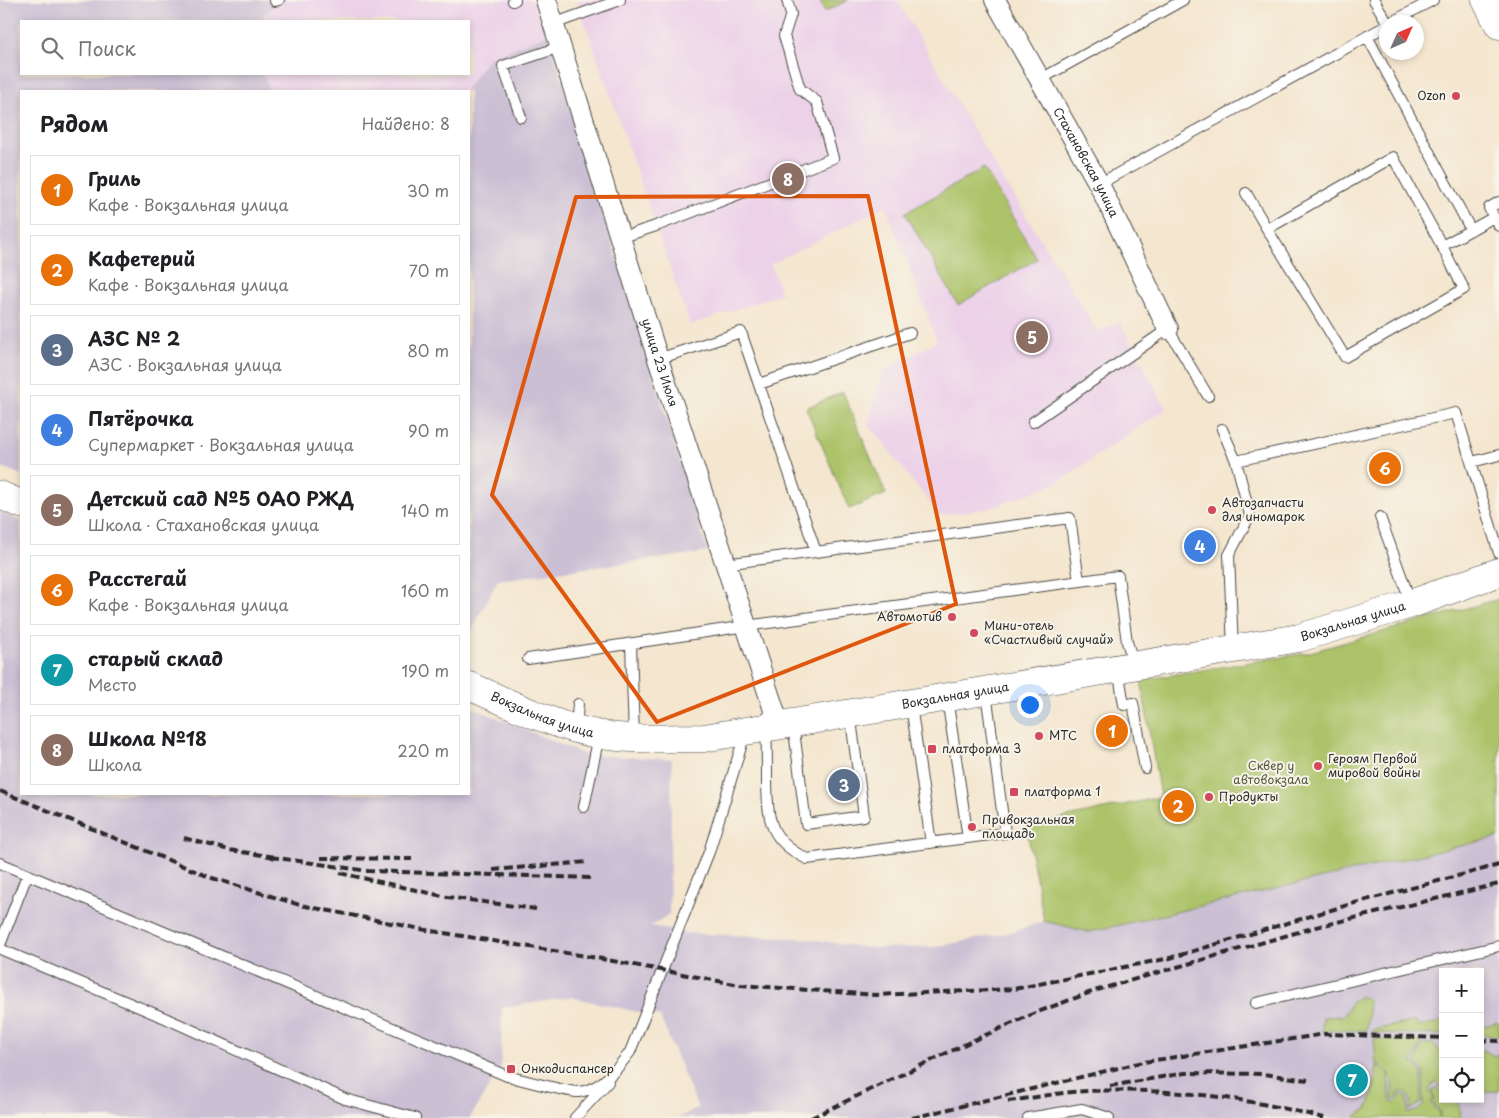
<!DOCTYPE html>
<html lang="ru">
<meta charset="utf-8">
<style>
:root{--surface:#fff;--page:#f2f2f2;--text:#202124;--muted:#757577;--line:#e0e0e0;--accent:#d1495b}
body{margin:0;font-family:"Playpen Sans",sans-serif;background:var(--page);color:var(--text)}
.controls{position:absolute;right:15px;bottom:15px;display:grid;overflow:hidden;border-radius:0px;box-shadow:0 2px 8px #0003}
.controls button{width:45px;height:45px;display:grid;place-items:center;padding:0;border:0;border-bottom:1px solid var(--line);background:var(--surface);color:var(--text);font:25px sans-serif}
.compass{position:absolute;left:1379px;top:15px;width:45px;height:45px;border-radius:50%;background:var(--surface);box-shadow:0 2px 8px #0003;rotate:45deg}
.you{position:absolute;left:1029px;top:704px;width:18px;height:18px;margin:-12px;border:4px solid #fff;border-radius:50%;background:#1a73e8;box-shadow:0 0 0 8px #1a73e833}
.badge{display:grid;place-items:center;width:32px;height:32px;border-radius:50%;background:var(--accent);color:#fff;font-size:16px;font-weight:700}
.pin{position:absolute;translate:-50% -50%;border:2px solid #fff;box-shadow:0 1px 5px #0006}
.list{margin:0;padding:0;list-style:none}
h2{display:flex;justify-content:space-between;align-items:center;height:65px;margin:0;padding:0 20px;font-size:21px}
h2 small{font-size:16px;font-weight:400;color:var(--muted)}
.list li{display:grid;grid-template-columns:32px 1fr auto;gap:15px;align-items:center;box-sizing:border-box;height:70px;margin:0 10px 10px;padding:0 10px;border:1px solid var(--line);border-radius:0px}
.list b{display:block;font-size:19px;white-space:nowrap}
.list p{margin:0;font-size:16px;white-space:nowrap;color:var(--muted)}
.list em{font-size:16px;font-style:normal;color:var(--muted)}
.icon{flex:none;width:28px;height:28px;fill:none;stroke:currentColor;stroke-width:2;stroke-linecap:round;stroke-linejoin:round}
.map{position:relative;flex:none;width:1499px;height:1118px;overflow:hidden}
.search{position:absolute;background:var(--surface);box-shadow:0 2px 8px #0003;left:20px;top:20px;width:450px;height:55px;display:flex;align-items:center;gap:12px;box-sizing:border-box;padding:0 18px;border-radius:0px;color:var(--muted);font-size:19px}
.panel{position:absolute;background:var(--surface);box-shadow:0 2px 8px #0003;left:20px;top:90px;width:450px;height:705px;border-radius:0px}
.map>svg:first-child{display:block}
.built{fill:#ecd1e9}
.industrial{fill:#cbbfd4;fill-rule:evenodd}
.green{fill:#acc369;stroke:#6c774a}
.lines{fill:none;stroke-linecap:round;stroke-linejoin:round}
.lane-casing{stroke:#494744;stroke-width:12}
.street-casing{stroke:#494744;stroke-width:22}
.secondary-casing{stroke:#494744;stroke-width:29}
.primary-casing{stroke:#494744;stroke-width:29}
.lane{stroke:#fff;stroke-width:10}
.street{stroke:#fff;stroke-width:20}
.secondary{stroke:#fff;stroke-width:28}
.primary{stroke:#fff;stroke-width:28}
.rail{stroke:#2b2b2b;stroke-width:4;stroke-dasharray:8 4;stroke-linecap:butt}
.marked{fill:none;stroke:#df570e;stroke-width:4;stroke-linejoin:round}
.poi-dot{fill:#d1495b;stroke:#f7f3e8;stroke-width:2}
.labels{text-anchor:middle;stroke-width:4;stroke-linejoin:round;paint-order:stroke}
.poi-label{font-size:12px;fill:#2b2b2b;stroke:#f7f3e8;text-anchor:start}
.street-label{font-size:12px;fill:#2b2b2b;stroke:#f7f3e8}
.park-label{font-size:12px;fill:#52593e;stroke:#f7f3e8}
</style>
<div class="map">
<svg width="1499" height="1118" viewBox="0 0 1499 1118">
<rect width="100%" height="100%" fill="#f7f3e8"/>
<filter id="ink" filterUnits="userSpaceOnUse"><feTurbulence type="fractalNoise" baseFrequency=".02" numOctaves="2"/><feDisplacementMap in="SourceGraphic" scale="10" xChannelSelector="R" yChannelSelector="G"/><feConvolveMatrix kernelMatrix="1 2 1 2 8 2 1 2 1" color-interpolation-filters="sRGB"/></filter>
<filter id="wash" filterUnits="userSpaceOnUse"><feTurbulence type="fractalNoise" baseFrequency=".0096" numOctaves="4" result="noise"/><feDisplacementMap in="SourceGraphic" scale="20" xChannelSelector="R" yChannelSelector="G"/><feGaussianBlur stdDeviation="1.12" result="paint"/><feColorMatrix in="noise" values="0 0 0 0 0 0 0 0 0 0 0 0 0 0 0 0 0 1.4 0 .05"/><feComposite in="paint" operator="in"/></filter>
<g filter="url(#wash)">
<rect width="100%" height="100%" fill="#f4e6cf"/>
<!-- built -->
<path class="built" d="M279,0h258l11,34 -59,24 -25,33h-194l-7,-17h206v-53h-210z
M577,0h320l91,154 110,178 22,-10 46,87 -109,74 -69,26 -49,6 -71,-91 14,-51 55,-32 -51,-135 -115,58 10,30 -91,31z"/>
<!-- industrial -->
<path class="industrial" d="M0,0h279l-20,21h-238v53h242l7,17h-249v384l-21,-9z
M548,34l160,518 -210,28 -29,55v-544h-5l25,-33z
M0,512l21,9v273h448v-88l117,49 86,4 -3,155 -18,12 32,7 126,6 60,9 65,-1 78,-15 32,-11 45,11 410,-95v281h-821l20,-10 -38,-91 -89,-20 -69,11 -1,58 -31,52h-470zM1443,972h37v127h-37z"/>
<!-- green -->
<path class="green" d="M819,0h29l-23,12z
M984,168l53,91 -79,46 -53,-92z
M843,392l43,102 -37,15 -43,-101z
M1499,599v238l-410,95 -45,-11 -18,-95 134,-29 -19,-117 166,-27z
M1360,996l9,4 -2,30 -45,1 1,-14 20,-1 9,-14z
M1416,1021l1,6 26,-6v14l-69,-2 -1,-3z
M1499,1022v14l-19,-1v-8z
M1374,1039l48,2 -10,21 10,10 -1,31 -11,7 1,-9 -4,-7 -6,-3 -6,9 -3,-2c1,-18 1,-26 -16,-35z
M1433,1043l7,8 3,-2v40l-8,-7 -6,8 5,9 -4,4 9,9v6h-82l-1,-2 11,-7 6,-15 4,-29 11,9 2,26 6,3 5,-9c9,3 7,10 7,19l9,-2 6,-6 1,-34 -9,-8 7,-18z
M1480,1048l14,8 5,-3v37l-19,3z
M1436,1087l7,6v6h15l2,19h-20v-7l-8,-8 3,-3 -3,-9z"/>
</g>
<g filter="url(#ink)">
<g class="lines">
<!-- lane casing -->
<g class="lane-casing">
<path id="lane" d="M1374,0l13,22
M275,1l4,-1
M513,1l2,-1
M1392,22l41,-22
M553,24l67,-24
M1367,36l104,194
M1041,79l142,-79
M521,117l-18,-51 57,-19
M1099,184l287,-158
M1246,193l21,36
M1499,202l-10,6 10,18
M620,238l36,-12 177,-68 -16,-56 -17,-13 -16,-53 7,-22 -4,-14
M1442,246l-49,-89 -126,72 78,128 119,-68 -22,-43 52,-29
M658,359l83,-27 75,220
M759,384l151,-51
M1033,422l135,-93 40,67
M1222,429l14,32 14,54 -21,40 4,94
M1236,461l220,-48 43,140
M1472,462l27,-7
M1380,517l31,86
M725,564l345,-46 9,63
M631,644l3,94
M528,659l218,-33 372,-50 9,66 7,22
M1118,669l6,36 9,-2 12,65
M947,698l21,140
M911,705l20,138
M793,723l13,101 58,-8 -14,-103
M576,728l2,-24
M766,728c1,18 1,36 1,54 1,39 2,58 40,77l198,-26 -19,-141
M584,807l15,-71
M0,863l507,213c13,3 63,17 72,16 23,-3 39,-24 51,-40l79,-200 36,-118
M0,945l27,-70
M0,949l165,69 180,81 70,19
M1256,1003l243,-57
M575,1118l33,-36
M1028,1118l54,-9 27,9"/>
</g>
<!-- street casing -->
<g class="street-casing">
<g id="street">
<path id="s1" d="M546,0l112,359 121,366"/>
<path id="s2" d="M995,0l104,184 69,145"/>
</g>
</g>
<!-- secondary casing -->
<g class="secondary-casing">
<g id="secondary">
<path d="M0,495l21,9"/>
<path id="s3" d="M469,686c41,17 84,40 128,48 35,7 72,4 107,4l595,-100 112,-34 88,-32"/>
</g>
</g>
<!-- primary casing -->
<g class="primary-casing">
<path id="primary" d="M1486,0l13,25"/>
</g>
<!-- lane -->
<use href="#lane" class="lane"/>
<!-- street -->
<use href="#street" class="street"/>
<!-- secondary -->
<use href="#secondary" class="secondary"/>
<!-- primary -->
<use href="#primary" class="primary"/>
<!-- rail -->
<path class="rail" d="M0,791l212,87 88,27 126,25 171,28 143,27 136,10 138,-6 156,-31 181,-54 148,-39
M184,838l45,12 47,7
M271,857l97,14 222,7
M321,858l91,1
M493,870l94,-8
M340,873l107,24 89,12
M1480,1040l19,1
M1110,1086l75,-13 79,1 44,6
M1008,1101c26,-3 53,-9 79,-10 83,-3 157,6 237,27
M811,1118l161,-77 63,-28 59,-22 222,-64 183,-43
M912,1118l231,-56 182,-28 118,4"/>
</g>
</g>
<!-- marked area -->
<path class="marked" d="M868,196l88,408 -299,118 -165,-227 84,-298z"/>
<!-- markers -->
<g class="poi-dot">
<circle cx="1456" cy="96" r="5"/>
<circle cx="1212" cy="510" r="5"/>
<circle cx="952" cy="617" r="5"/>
<circle cx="974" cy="633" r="5"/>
<circle cx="1039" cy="736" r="5"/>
<rect x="927" y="744" width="10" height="10" rx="2.5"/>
<circle cx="1318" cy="766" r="5"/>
<rect x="1009" y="787" width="10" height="10" rx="2.5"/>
<circle cx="1209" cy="797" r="5"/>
<circle cx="972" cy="827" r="5"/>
<rect x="506" y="1064" width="10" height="10" rx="2.5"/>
</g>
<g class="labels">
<!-- poi labels -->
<g class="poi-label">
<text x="1446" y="100" text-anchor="end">Ozon</text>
<text x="1222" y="507">Автозапчасти<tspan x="1222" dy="14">для иномарок</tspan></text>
<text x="942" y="621" text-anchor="end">Автомотив</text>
<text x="984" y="630">Мини-отель<tspan x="984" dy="14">«Счастливый случай»</tspan></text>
<text x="1049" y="740">МТС</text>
<text x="942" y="753">платформа 3</text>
<text x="1328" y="763">Героям Первой<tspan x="1328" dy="14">мировой войны</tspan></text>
<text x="1024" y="796">платформа 1</text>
<text x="1219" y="801">Продукты</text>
<text x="982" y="824">Привокзальная<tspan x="982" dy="14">площадь</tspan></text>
<text x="521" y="1073">Онкодиспансер</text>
</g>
<!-- street labels -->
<g class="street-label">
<text dy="4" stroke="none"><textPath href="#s2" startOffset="186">Стахановская улица</textPath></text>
<text dy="4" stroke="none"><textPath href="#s1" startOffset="380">улица 23 Июля</textPath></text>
<text dy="4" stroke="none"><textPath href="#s3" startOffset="904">Вокзальная улица</textPath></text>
<text dy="4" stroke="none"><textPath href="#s3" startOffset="499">Вокзальная улица</textPath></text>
<text dy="4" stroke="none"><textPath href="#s3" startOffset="79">Вокзальная улица</textPath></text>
</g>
<!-- park labels -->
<g class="park-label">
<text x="1271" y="770">Сквер у<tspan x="1271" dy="14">автовокзала</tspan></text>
</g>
</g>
</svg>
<div class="controls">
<button>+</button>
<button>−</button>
<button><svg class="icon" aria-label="locate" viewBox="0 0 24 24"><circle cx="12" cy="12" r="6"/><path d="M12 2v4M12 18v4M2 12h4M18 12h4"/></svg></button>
</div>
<svg class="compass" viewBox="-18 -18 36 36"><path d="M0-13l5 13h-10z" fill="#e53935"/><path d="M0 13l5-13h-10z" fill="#757577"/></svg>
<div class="you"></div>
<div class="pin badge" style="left:1112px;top:731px;background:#e8710a">1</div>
<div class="pin badge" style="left:1178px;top:806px;background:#e8710a">2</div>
<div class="pin badge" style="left:844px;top:785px;background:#5c6f8a">3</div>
<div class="pin badge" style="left:1200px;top:546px;background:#3f7fe0">4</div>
<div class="pin badge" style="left:1032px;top:337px;background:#8d6e63">5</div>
<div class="pin badge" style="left:1385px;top:468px;background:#e8710a">6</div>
<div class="pin badge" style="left:1352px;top:1080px;background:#0f9aa8">7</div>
<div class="pin badge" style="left:788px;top:179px;background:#8d6e63">8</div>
<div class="search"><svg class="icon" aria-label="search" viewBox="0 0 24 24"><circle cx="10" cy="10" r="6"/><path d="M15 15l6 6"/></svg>Поиск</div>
<section class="panel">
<h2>Рядом<small>Найдено: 8</small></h2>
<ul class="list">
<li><span class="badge" style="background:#e8710a">1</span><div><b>Гриль</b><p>Кафе · Вокзальная улица</p></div><em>30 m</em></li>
<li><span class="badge" style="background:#e8710a">2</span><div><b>Кафетерий</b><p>Кафе · Вокзальная улица</p></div><em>70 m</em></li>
<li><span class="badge" style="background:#5c6f8a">3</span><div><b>АЗС № 2</b><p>АЗС · Вокзальная улица</p></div><em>80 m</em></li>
<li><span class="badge" style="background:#3f7fe0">4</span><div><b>Пятёрочка</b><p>Супермаркет · Вокзальная улица</p></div><em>90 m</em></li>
<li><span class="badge" style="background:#8d6e63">5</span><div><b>Детский сад №5 ОАО РЖД</b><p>Школа · Стахановская улица</p></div><em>140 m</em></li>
<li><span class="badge" style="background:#e8710a">6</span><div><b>Расстегай</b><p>Кафе · Вокзальная улица</p></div><em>160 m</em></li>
<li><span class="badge" style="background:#0f9aa8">7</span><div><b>старый склад</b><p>Место</p></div><em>190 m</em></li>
<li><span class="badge" style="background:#8d6e63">8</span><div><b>Школа №18</b><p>Школа</p></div><em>220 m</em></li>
</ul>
</section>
</div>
